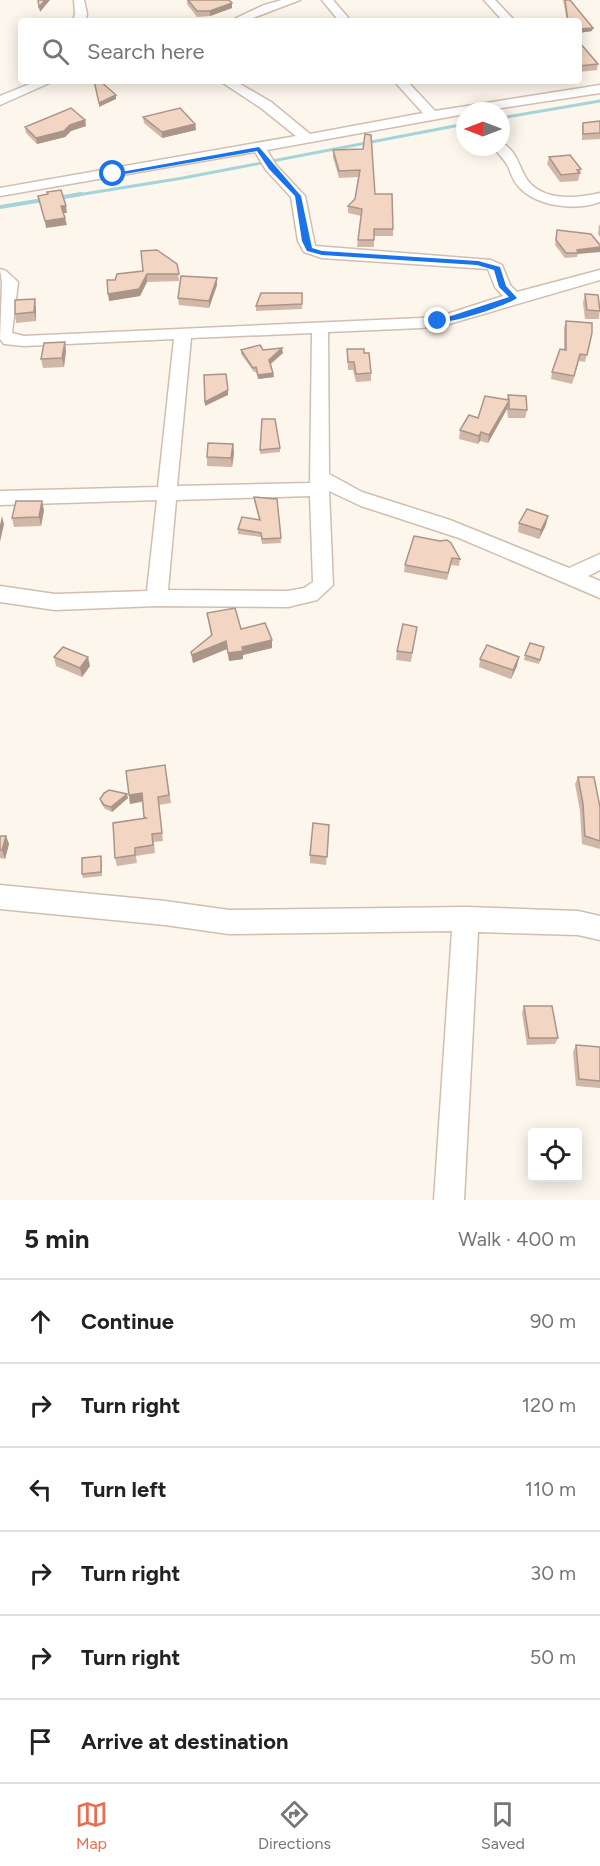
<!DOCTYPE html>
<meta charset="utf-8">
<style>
:root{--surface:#fff;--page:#f6f6f6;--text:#222;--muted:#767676;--line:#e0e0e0;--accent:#e76f51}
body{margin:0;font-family:Figtree,sans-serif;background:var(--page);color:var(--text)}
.controls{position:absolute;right:18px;bottom:18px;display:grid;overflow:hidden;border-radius:6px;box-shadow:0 3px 15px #0003}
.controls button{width:54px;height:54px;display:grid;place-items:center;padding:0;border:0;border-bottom:2px solid var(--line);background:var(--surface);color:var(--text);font:30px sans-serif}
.compass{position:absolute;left:456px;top:102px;width:54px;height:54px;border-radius:50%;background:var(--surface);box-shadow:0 3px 15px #0003;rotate:270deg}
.stop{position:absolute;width:18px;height:18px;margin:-14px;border:4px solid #1a73e8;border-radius:50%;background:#fff}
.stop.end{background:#1a73e8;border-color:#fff;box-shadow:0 2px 6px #0008}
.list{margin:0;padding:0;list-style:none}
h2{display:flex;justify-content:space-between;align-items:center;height:78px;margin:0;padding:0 24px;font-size:26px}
h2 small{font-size:20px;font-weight:400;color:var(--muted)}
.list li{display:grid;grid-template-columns:39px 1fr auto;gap:18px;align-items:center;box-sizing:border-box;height:84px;padding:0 24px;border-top:2px solid var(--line)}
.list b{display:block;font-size:22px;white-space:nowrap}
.list em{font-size:20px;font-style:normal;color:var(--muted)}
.icon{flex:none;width:33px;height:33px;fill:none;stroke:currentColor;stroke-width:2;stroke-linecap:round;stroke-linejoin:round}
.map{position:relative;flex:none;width:600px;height:1200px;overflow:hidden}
.search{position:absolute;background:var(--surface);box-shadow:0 3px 15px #0003;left:18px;right:18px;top:18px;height:66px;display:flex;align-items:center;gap:15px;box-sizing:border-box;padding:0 21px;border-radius:6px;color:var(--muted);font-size:22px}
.sheet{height:582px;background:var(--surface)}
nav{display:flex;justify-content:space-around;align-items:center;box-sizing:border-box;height:84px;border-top:2px solid var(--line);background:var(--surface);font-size:16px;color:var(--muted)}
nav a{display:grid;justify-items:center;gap:3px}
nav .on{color:var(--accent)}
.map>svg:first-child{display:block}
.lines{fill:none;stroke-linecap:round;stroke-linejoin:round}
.stream-far1{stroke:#a5d3da;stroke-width:3}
.stream{stroke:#a5d3da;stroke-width:4}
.minor-casing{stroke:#d1beb0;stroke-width:3}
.minor{fill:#fff;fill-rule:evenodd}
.wall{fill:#d1b7a8}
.shaded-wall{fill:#aa9588}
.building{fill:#f3d5c3;stroke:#aa9588;stroke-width:1.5}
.route{fill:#1a73e8}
</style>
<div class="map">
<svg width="600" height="1200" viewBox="0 0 600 1200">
<rect width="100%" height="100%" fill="#fdf6ec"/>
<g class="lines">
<!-- stream-far1 -->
<path class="stream-far1" d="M501,118l99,-17
M71,196l112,-18 282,-54"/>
<!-- stream -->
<path class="stream" d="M58,198l23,-4
M0,207l43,-7"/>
<!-- minor casing -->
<g class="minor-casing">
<path id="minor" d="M74,0h10l3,14 -2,7h-12l2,-7z
M282,0h18l-55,21h-15l34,-16z
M322,0h11l18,21h-12z
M484,0h11l20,21h-12z
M37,81h17l-54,24v-9z
M220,81h15l36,21 39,32 113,-21 -29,-32h13l28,30 165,-26v8l-118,18h-17v3l-198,36 9,15 29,31 10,50 176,14 11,5 8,20 7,7 83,-22v10l-151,44 -28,4 -93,4 1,142 33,18 88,28 119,48 31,-14v16l-12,6 12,5v17l-141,-60 -98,-32 -32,-15 4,94 -16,15 -29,7 -131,-1 -102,4 -55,-8v-16l55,8 92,-3 10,-91 -157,5v-14l158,-4 16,-148 -150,7 -20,-2 -4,-5 2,-56 -2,-14 6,2 12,11 -6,51 12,3 397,-18 26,-4 56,-18 -8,-9 -7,-18 -166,-11 -18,-6 -6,-11 -7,-44 -25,-27 -11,-18 -255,44v-8l296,-52 -35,-28zM312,333l-2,150 -133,3 14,-148zM310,496l3,86 -9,6 -16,3 -120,-1 8,-90z
M501,143c16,6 18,26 27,38 17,21 50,17 72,12v9c-24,9 -63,5 -81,-15 -6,-6 -8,-14 -11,-21 -4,-7 -10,-13 -15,-19h8z
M0,885l165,16 64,9 237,-3 112,4 22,5v24l-22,-5 -100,-3 -14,268h-30l18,-269 -223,3 -64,-9 -165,-16z"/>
</g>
<!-- minor -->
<use href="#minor" class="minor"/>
</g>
<!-- wall -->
<path class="wall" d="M187,0l45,3v5l-22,8 -13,1 -10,-13z
M563,0h7l22,31 -13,2v-12h-12z
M579,43l19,21 -1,6 -18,2z
M143,117l52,7 1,6 -34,8 -18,-15z
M85,120l1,6 -15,5 -6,6 -28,7 -11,-11 -1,-6z
M600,121v18l-18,1v-11l1,-6z
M363,149l12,45 18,35v7h-19v11h-17l4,-31 -13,-3v-7l7,-7 3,-22 -19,1 -6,-21v-7z
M549,157l32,12 -3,12 -18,1 -13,-18z
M599,225h1v12l-2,-3z
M557,230l34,4 -13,20 -1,3 -12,1 -10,-13z
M177,264l2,17 -32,1 -7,14 -31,5 6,-21 28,-9z
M217,285l-8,23 -30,-3 -1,-7z
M302,293v16l-46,2v-5z
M585,294l15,11 -1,14h-14l-2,-16z
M36,308v13l-20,2 -1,-9z
M566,321l26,12 -7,29 -6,-1 -7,23 -21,-5 1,-7 12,-22v-22z
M347,349l17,4 7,20v8l-15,1 -3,-12h-5z
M241,350h22l20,3 -12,11 3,13 -16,2 -2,-7h-2l-13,-18z
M66,351l-2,16 -21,1 -2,-9z
M508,395l19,15 -2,8h-17l-1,-9 -19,34 -8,-2 -2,3 -19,-5 1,-9 47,-30z
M233,444l1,9 -2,14 -25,-1v-9z
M280,448v4l-20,2v-4z
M254,497l23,2 4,44 -19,1 -1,-7 -23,-3v-5l21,-10 -5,-18z
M44,510l-3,16 -27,1 -2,-9z
M519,523l27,2 -7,14 -21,-7z
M440,541l20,18 -1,7 -8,-1 -4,15 -43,-8 1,-7z
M207,613l34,16 31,11v8l-29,7v4l-14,2 -2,-12 -34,14 -1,-3 -1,-8 20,-17z
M417,627l-6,35 -15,-2 1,-9z
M543,652l-4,12 -15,-4 1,-5z
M54,657l36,9 -8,11 -26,-11z
M480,659l37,7 -6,13 -32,-12z
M165,765l6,38 -12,2 4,36 -9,1 1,11 -19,3 1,7 -20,3 -2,-8 29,-39 -2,-17 -12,2 -1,-9z
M578,777l22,30v42l-18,-5 -2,-33 -5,-27z
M128,798l-16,14 -7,-3 -4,-6 -1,-4z
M329,825l-3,40 -16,-2v-8z
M0,836h6l3,8 -4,15 -5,-1z
M102,860v16l-19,2 -1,-4z
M524,1006l34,32 -3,6 -28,1 -5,-32z
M576,1045l24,2v41l-24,-2 -3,-34z"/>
<!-- shaded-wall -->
<path class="shaded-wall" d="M45,0h5l-10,12 -1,-5z
M232,3v5l-22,8v-5z
M593,28l-1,3 -13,2v-4z
M116,95v4l-17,8v-4z
M85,120l1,6 -15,5 -6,6 -28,7 -1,-6z
M195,124l1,6 -34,8v-6z
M61,206h5l1,7h-5z
M65,218l2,7 -21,3 -1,-7z
M600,247v5l-22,2 -1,-4z
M147,274v8l-7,14 -31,5 -1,-7z
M217,278v7l-8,23v-7z
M35,299l1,9v13l-2,-9z
M65,342l1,9 -2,16 -2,-9z
M282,348l1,5 -14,12v-5z
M273,373l1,4 -16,2v-4z
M228,390v5l-23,11v-4z
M509,401l-2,8 -19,34 1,-8z
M481,432l-1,9 -2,3 1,-8z
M233,444l1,9 -2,14 -1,-9z
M42,501l2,9 -3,16 -2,-9z
M2,516l2,8 -4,18v-17z
M548,516l-2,9 -7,14 2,-9z
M272,640v8l-29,7v4l-14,2 -1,-8 14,-6z
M226,641l1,8 -34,14 -1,-8z
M88,657l2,9 -8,11 -2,-9z
M519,657l-2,9 -6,13 2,-9z
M142,793l1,8 -13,3 -1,-9z
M127,794l1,4 -16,14 -1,-5z
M6,836l3,8 -4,15 -3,-9z"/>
<!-- building -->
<path class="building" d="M38,0h7l-6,7z
M188,0h41l3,3 -22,8h-13z
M565,0h5l23,28 -14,1v-8h-11z
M579,43h1l18,21 -19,2z
M94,81h6l16,14 -17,8z
M71,108l14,12 -15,5 -6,6 -28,7 -11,-11z
M180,108l15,16 -33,8 -19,-15z
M600,121v12l-17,1v-11z
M365,134l6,1 4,59h17l1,35h-19v11h-16l4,-31 -14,-3 7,-7 5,-29 -21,1 -6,-21 30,-1z
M570,155l11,14 -4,1 3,3 -19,2 -12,-18z
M61,190l5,16h-5l4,12 -20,3 -7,-25 10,-2 -1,-2z
M557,230l34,4 9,11v2l-23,3 1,3h-12l-10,-13z
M157,250l20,14 2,10h-32l-8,15 -31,5 -1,-14h8l2,-6 26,-3 -2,-20z
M181,276l36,2 -8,23 -31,-3z
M261,293h41v11l-46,2z
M585,294l13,1 2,16 -13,-1z
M35,299l-1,13 -19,2v-14z
M566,321l26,2v10l-5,22 -7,-1 -6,22 -22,-4 8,-23 6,1z
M65,342l-3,16 -21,1 3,-16z
M260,345l3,5 19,-2 -13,12 4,13 -15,2 -2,-8 -3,1 -12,-18z
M347,349h17v4h5l2,20 -15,1 -2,-12h-6z
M226,374l2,16 -23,12 -1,-27z
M508,395l18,1 1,14 -18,-1v-8l-20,34 -8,-3 -2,4 -19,-6 9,-15 9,3 7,-22 24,4z
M262,419h13l5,29 -20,2z
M208,443l25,1 -2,14 -24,-1z
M254,497l23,2 4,39 -19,1 -1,-6 -23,-4 4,-12 18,3z
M16,501h26l-3,16 -27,1z
M527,509l21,7 -7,14 -22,-7z
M414,536l26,5 7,-1 4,3 9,16 -8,-1 -4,15 -43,-8z
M235,608l6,21 24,-6 7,17 -30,7 1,4 -15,2 -2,-12 -34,14 -1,-3 21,-17 -5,-22z
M403,624l14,3 -5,26 -15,-2z
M530,643l14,4 -4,13 -15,-5z
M487,645l32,12 -6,13 -33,-11z
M63,647l25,10 -8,11 -26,-11z
M165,765l4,30 -11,2 4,36 -10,1 1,11 -18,3v7l-20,3 -2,-35 33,-5 -2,-1 -2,-24 -13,2 -3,-24z
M578,777h16l6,30v34l-15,-5 -2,-32z
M109,790l18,4 -16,13 -7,-2 -4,-6 4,-6z
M313,823l16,2 -2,32 -17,-2z
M0,836h6l-4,14h-2z
M101,856v16l-19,2v-16z
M524,1006h28l6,32h-29z
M576,1045l24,2v34l-21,-2z"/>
<!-- route -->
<path class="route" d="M259,147l42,49 11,52 10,3 156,10 22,6 6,19 11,12c-11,8 -73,29 -83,23l1,-2 13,-2 61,-20 -10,-10 -5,-17 -17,-5 -155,-10 -15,-4 -5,-10 -7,-45 -26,-27 -12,-18 -144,25 -3,-2z"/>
</svg>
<div class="controls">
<button><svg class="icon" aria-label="locate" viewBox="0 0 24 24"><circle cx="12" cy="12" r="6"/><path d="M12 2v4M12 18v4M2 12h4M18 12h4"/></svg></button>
</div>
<svg class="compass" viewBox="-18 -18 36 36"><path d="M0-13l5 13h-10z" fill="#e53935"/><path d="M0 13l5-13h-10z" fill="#767676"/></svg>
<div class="stop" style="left:113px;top:174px"></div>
<div class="stop end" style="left:438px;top:321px"></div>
<div class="search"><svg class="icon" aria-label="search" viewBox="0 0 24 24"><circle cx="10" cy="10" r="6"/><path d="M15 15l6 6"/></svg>Search here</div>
</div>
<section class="sheet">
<h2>5 min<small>Walk · 400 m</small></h2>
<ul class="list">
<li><svg class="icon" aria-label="ahead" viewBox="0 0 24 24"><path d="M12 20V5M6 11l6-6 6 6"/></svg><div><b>Continue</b></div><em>90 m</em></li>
<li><svg class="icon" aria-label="right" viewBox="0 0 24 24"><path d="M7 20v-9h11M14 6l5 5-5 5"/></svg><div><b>Turn right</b></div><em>120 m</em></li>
<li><svg class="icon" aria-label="left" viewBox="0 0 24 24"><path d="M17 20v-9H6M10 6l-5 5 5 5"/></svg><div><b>Turn left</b></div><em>110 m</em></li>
<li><svg class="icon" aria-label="right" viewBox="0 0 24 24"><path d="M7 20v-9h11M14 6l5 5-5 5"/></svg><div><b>Turn right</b></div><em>30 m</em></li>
<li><svg class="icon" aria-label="right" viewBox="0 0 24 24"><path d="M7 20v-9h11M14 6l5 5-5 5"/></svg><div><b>Turn right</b></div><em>50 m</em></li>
<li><svg class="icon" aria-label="arrive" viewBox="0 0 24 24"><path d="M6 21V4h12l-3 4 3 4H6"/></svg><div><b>Arrive at destination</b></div></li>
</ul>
</section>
<nav>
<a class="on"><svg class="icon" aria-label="map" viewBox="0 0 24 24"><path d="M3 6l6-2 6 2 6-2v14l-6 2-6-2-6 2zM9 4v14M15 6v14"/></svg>Map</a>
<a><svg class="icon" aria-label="directions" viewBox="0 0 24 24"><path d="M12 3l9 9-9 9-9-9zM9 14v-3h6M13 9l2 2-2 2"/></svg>Directions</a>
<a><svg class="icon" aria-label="saved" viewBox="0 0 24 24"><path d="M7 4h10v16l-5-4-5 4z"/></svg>Saved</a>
</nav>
